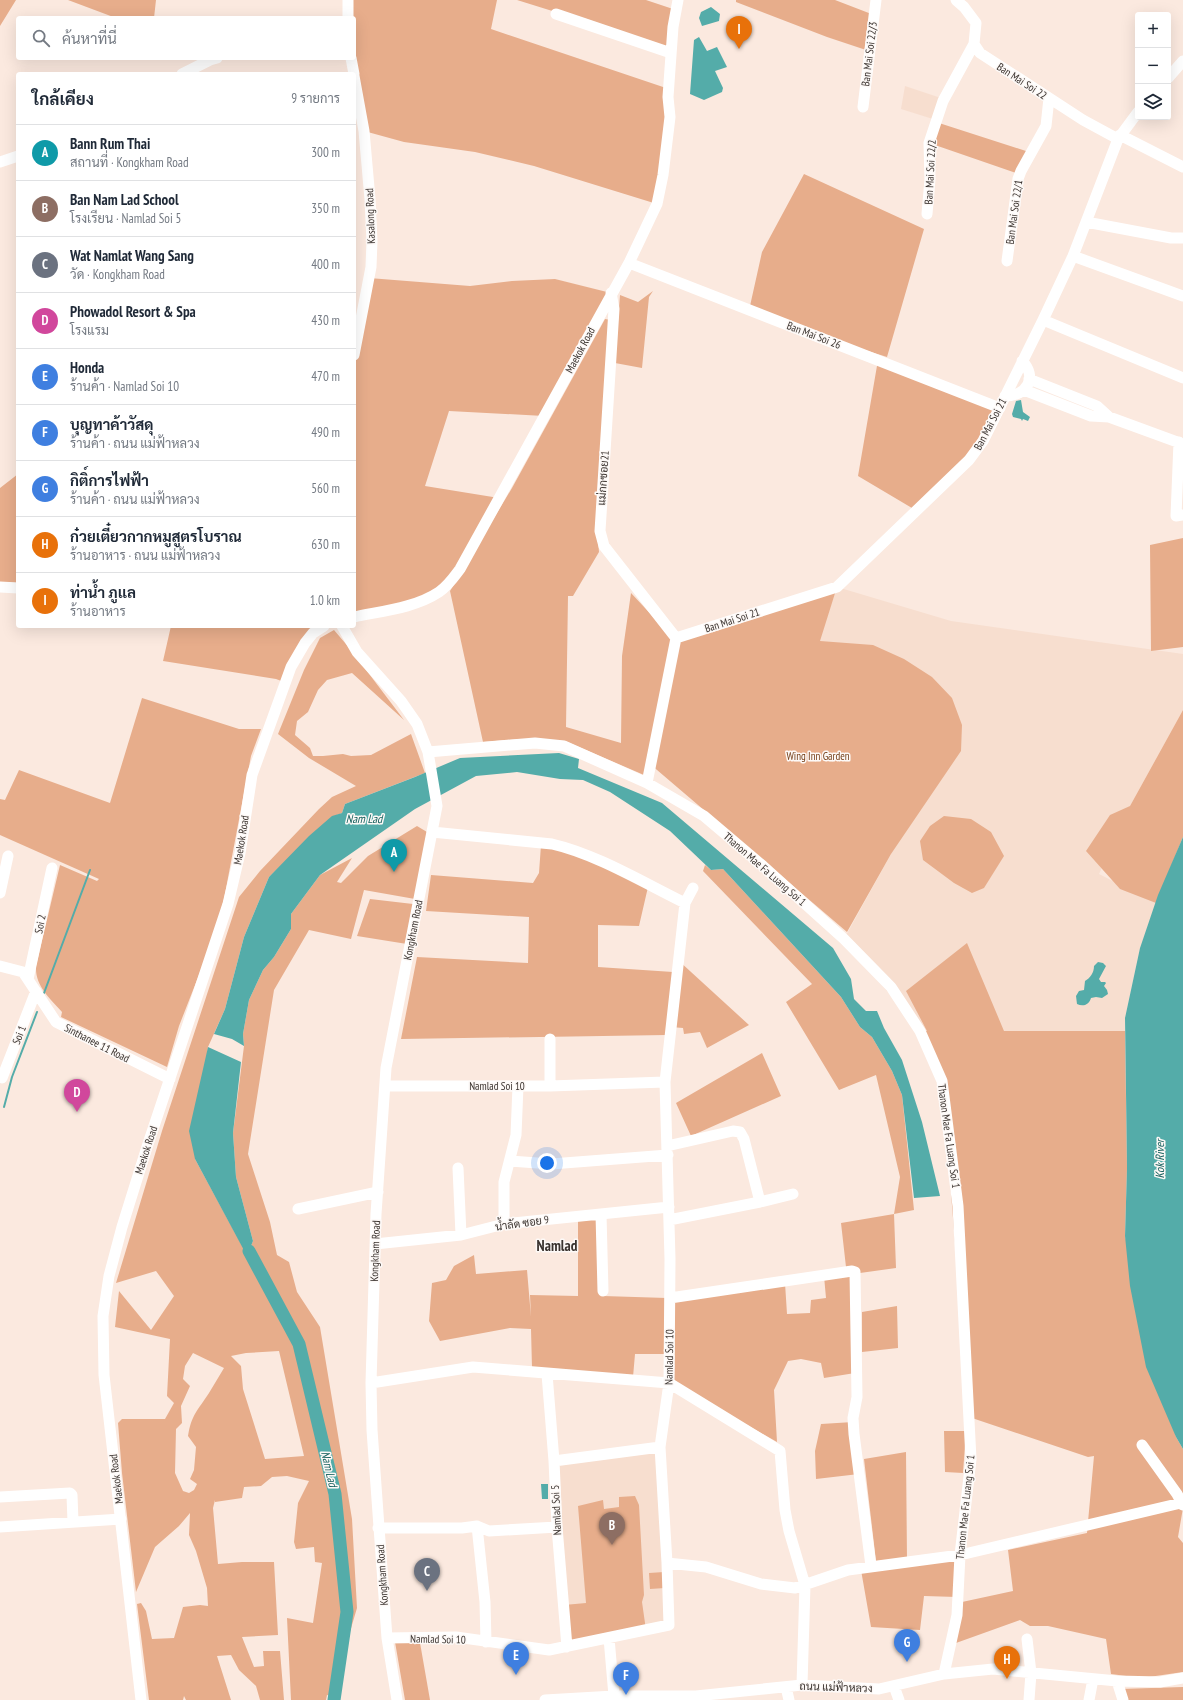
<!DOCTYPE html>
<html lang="th">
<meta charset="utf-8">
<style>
:root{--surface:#fff;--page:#f6f6f7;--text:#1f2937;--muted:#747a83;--line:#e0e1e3;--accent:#b45309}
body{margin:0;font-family:"PT Sans Narrow",Sarabun,sans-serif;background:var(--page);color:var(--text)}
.controls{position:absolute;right:12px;top:12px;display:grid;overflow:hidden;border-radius:4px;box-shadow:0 4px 16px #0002}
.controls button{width:36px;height:36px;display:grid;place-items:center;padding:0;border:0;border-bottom:1px solid var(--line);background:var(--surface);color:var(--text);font:20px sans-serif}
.you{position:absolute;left:547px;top:1163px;width:14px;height:14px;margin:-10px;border:3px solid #fff;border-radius:50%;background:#1a73e8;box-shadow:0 0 0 6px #1a73e833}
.badge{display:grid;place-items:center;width:26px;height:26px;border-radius:50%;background:var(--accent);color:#fff;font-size:13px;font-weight:700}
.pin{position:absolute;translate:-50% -33px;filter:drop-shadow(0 1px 2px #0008)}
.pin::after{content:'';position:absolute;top:21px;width:14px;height:12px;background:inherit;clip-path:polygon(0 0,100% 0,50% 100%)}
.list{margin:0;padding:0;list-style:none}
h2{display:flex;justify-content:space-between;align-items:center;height:52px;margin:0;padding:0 16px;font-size:17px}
h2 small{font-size:13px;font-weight:400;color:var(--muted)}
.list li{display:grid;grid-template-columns:26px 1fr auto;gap:12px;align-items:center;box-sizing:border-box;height:56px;padding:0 16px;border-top:1px solid var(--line)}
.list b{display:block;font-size:15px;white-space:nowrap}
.list p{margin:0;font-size:13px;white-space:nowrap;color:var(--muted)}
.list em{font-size:13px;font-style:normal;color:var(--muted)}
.icon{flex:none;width:22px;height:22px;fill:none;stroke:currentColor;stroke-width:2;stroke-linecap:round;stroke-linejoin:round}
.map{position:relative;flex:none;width:1183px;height:1700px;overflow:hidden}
.search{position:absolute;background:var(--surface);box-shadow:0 4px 16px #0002;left:16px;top:16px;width:340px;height:44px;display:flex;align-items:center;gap:10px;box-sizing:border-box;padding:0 14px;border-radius:4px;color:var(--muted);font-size:15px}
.panel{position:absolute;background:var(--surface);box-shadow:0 4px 16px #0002;left:16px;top:72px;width:340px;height:556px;border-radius:4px}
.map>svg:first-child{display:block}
.built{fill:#f7decf}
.green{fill:#e7ad8b;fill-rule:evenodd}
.water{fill:#54aca9}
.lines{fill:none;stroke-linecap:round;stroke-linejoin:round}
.stream{stroke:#54aca9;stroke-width:2}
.river{stroke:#54aca9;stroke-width:13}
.minor{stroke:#fff;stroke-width:11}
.labels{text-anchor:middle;stroke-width:3;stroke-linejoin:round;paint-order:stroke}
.street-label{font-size:11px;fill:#3a332f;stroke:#fdf9f7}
.park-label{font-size:11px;fill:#733c15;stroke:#fdf9f7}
.water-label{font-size:12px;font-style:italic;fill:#1a6360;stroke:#fdf9f7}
.district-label{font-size:15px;font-weight:bold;fill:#3a332f;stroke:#fdf9f7}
</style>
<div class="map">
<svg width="1183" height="1700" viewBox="0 0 1183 1700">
<rect width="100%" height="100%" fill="#fbe9df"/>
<!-- built -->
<path class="built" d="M905,86l39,13 -8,21 -35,-11z
M837,587l114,34 232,33v56l-53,96 -31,68 57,29 -16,45 -15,70v13h-205l-76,-92 47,-85 -72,-213z
M660,1447l9,178 -102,22 -13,-186z"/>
<!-- green -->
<path class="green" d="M0,0h16l-16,26z
M68,0h88l-2,18h-38z
M348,0h149l-6,29 178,60 -12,115 -123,-38 -59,-14 -71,-10 -40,-11 -10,-73v-40h-6z
M517,0h129l30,10 -5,38z
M736,0h99l39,15 -5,36 -42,-14 -91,-35z
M939,123l90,29 -13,21 -84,-29z
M804,174l120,55 -37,128 -54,-17 -83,-34 12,-54z
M369,278l101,8 42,-5 43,-2 56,14 -67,123 -95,-5 -24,75 74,12 -42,75 -33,27 -70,17v-262z
M653,291l-4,6 -7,71 -27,-5 5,-68 18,7z
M605,319l6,1 -15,198 3,34 -26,44h-5l-2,131 55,16 1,-87 9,-63 41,44 -28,138 -79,-34 -44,-2 -38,3 -33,-151 62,-103z
M878,360l122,48 -17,33 -66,70 -59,-35z
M18,474v109l-18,-1v-94z
M1183,538v109l-32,4 -1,-106z
M837,587l-17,54 53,4 31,14 28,18 20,21 10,27 -1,26 -70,103 -44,78 -197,-168 26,-126z
M171,626h141l1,7 -29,49 -8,-3 -113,-18z
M334,630l17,20 53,70 -52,-47 -25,7 -9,10 -10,22 -11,9 -2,14 15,13 3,8h10l20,-2 8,2 20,-1 40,-21 14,39 -80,31 -3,9 -10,4 -63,60 -25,60 -19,72 -17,38 -13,112 52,96 6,-14 -17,-64 -3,-44 11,-87 -1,-12 6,-34 14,-30 11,-13 17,-28v-15l29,-39 32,-17 -15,24 4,1 27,-27 49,-30 10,6 -12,67 -51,-9 -13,49 -42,-9 -35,60 -26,164 22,68 7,33 12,7 8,30 23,35 32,192 5,89 -13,44 -5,46 -12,-3 -1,5h-35l-4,-82 26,5 9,-60 -7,-1 -1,-15 -18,2 -2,-7 4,-39 11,-22 -22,-5 -15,1 -11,9 -17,1 -2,11 -27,4v-2l-2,8 5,56 24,-2h32l4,73 -36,2 12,30 10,-1 -1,-15h17l4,49h-24l-4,-14 -17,-16 -8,-15 -14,1 14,44h-45l-2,-4 -1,4h-34l-12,-96 4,-1 5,8 6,28 22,-1 9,-31 17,-2 8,1 -1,-18 -11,-37 -7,-16 1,-22 -11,13 -24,21 -19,45 -14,-119 -4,-50 4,-4h43l9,-16 -7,-7 3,-57 -55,-12 4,-36 32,39 23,-34 -18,-25 -40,12 46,-152 77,-234 21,-26 59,-62 13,-12 24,-11 -47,-28 -31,-24 26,-64 16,-32zM279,1351l25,105 -39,3 -22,-70 -2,-23 -10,-10 15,-3zM193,1353l31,15c-5,8 -10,17 -15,25 -11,17 -18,22 -21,43l8,11 -2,23 -4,9 7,5 -3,6 -5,3 -6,-2 -8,-18 1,-44 6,-6 -1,-17 9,-20 -7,-7 2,-13z
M142,698l97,31h22l-10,27 -27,143 -11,40 -34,87 -12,41 -106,-50 1,-5c-13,-15 -27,-26 -26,-46l24,-101 37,16 2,-2 -99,-44v-36l5,1 14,-30 91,33z
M1183,710v127l-27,66 -36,-14 -34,-38 24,-36 20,-9z
M944,816l27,3 20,13 13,24 -20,32 -12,5 -18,-10 -31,-23 -3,-19 10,-15z
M541,845l31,6 76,36 -9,39 -41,-1v42l75,5 -7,63 -265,4 16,-82 111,6 1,-46 -103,-6 5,-36 102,8 6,-10z
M705,865l6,5 12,-1 118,128 19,30 12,10 20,34 10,24 12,115 -20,4 2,54 -36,5 -14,-6 -5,-44 53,-9 6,-37 -24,-102 -37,15 -53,-88 26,-18 -109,-113z
M370,899l43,5 -6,40 -50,-8z
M967,943l37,88h121l2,137 -2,68 51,201 7,12v59l-5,29 5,6v129l-41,6 -31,-4 -5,-35 -58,-13h-18l-10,-6 -64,23 6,-41 51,-11 -5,-41 79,-17 7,-77 -6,1 -119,-40 -27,-336 -22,-50h7l-21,-40z
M679,961l70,64 -42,23 -7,-16 -16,2 -1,-6 -12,-1z
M762,1053l19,43 -90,40 -15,-33z
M601,1217l2,79 64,2 -1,56h-31l-2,23 -101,-9 -1,-39 -21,-1 -70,13 -11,-20 3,-38 14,-3 8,-14 20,-11 2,19 51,-4 4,47 -1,-22 48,1v-76z
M852,1273l3,100 -31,5 -3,-15 -20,-4 -13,2 -14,29 3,52 -104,-59 1,-82 111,-18 2,31 23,-1 1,-13 15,-2 -2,-22z
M897,1306l1,42 -36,4v-40z
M853,1422l6,52 -43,5 -1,-28 6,-27z
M944,1431h22l-3,42 -18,-1z
M906,1452l1,108 -31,1 -12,-102z
M635,1496l4,9 5,90 -2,7 4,28 -79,17 -3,-42 22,-2 -8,-97 25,-6 1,9 15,-2v-10z
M960,1555l-3,42 -33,-1 -4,34 -49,-3 -10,-57z
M664,1572l1,16 -15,1 -1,-16z
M419,1637l11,63h-25l-10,-58z
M1183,1687v13h-60l-3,-11z"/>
<!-- water -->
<path class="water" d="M711,7l9,7 -1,7 -17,5 -3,-8 2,-6z
M699,37l8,14 10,-4 10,20 -12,4 8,17 -1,4 -18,8 -14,-6 4,-54z
M1021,400l2,12 7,5 -2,4 -5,-2 -1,2 -1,-2 -8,-2 -1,-3 4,-13z
M559,753l20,6 -1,9 84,35 171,145 18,31 3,20 12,12h11l7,17 18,32 20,62 18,74 -26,2 -12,-103 -10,-24 -20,-34 -12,-10 -19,-30 -118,-128 -12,1 -41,-39 -60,-39 -27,-12 -23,-1 -43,-7 -41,4 -61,33 -95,66 -29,39v15l-17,28 -11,13 -14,30 -6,34 1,12 -12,-7 -18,-5 11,-25 19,-72 25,-60 40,-41 23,-20 10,-3 3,-9 70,-27 45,-19z
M1183,837v612l-7,-12 -30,-70 -16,-81 -5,-50 2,-68 -2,-150 15,-70 18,-53z
M1098,962l5,1 3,3 -7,13 2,3h4l1,1 -2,3 3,4 1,4 -6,4 -6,-1 -5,1c-2,7 -8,9 -14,6l-1,-8 3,-5 5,-1 1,-9c5,-3 9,-8 9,-15z
M208,1047l33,15 -8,71 3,44 17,64 -6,15 -52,-97 -6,-28z
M541,1484h7v15h-6z"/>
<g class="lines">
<!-- stream -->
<path class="stream" d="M44,993l46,-123
M4,1107l8,-30 25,-65"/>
<!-- river -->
<path class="river" d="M249,1251l50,93 36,150 12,118 -13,88"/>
<!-- minor -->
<path class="minor" d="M348,0v18
M956,0l8,7 12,16 -2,21 6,9 103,67 35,19
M556,14l115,39
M351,58l3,16
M182,74l28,-14 7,-2
M354,76l10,55 6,68 2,42 -1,26 -17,88
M1168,78l15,-17
M863,107l13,-107
M1120,135l63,32
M0,162l18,-6
M927,214l3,-35 -1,-36 14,-42 31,-57
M1086,222l85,16h12
M1073,256l110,40
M1007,261l11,-82 3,-8 25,-45 3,-28
M629,263l371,145
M611,293l3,16 -14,222 4,15 72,92
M1043,320l140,58
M1029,379l68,27 12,11
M1024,390l67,26 18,1 74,27
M1005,396c22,0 33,-19 17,-35
M1179,442l-3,74 7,-1
M0,587l18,1
M354,617c28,-6 61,-9 85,-25 9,-6 15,-15 21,-23l169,-306 28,-59 6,-29 7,-58 -2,-20 5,-70 5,-27
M342,626l15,26 44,49 16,23 11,28 9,54 -51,262 -10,146 -5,169 1,47 15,208 10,62
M676,638l161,-51 132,-127 14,-19 12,-24 48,-97 30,-64 45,-117 20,-27
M428,752l107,-9 29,3 83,37 57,33 59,50 81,73 47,48 29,44 22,50 16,125 13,253 -11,96 -3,60 -13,59
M647,783l29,-145
M432,832l120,12c44,10 92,39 133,59
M0,893l8,-37
M0,966l23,6 33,50 114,57
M28,979l24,-111
M2,1078l34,-87
M665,1082l20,-179 8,-15
M385,1086h165l115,-4 5,177 -1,124 -9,64 7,116 2,62 -120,25 -93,-13 -69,1
M550,1086v-47
M667,1146l66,-15 7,1 4,7 16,63 -91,18
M510,1161l41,3 117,-9
M458,1168l3,67
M760,1202l33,-8
M298,1209l80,-17
M601,1214l2,77
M504,1224v-42l12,-47 2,-49
M375,1244l86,-9 43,-11 165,-17
M670,1298l182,-27 3,1 2,125 -4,21 1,16 17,132
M547,1374l7,87 3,66 10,120
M371,1383l102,-16 196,16 111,68 5,59 4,21 16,54 -3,100
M1142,1445l35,49 6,11
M554,1461l106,-14
M0,1497l70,-4 2,2 1,27
M477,1526l8,76 1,40
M0,1527l121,-8
M378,1528h84l15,-2 12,5 68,-4
M667,1563l39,4 55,17 34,4 53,-18 112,-15 221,-52
M609,1638l5,58
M1027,1639l4,34 -2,27
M1117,1681l6,19
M894,1686l5,14
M786,1687l3,13
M141,1700l-37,-325 -1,-59 6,-40 13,-49 25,-80 81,-243 12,-51 12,-78 39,-108 14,-24 8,-10 11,-7
M545,1700l69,-4h82l106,-11 77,4 65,-15 49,-5 124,12 43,1 23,-4
M1089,1700l4,-21"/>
</g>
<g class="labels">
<!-- street labels -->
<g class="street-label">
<text transform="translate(869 54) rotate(-83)" y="4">Ban Mai Soi 22/3</text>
<text transform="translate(1022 81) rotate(33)" y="4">Ban Mai Soi 22</text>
<text transform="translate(930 172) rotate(-87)" y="4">Ban Mai Soi 22/2</text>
<text transform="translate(1014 212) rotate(-82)" y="4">Ban Mai Soi 22/1</text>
<text transform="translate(370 216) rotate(-92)" y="4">Kasalong Road</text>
<text transform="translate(814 335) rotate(21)" y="4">Ban Mai Soi 26</text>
<text transform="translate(580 350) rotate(-62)" y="4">Maekok Road</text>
<text transform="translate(990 424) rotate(-62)" y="4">Ban Mai Soi 21</text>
<text transform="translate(603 478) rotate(-86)" y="4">แม่กกซอย21</text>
<text transform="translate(732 620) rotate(-18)" y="4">Ban Mai Soi 21</text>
<text transform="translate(241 840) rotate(-81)" y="4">Maekok Road</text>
<text transform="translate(765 869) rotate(41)" y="4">Thanon Mae Fa Luang Soi 1</text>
<text transform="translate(40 924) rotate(-78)" y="4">Soi 2</text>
<text transform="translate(413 930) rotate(-79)" y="4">Kongkham Road</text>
<text transform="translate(19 1035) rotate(-69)" y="4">Soi 1</text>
<text transform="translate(97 1043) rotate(27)" y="4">Sinthanee 11 Road</text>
<text x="497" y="1090">Namlad Soi 10</text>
<text transform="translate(949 1136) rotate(82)" y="4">Thanon Mae Fa Luang Soi 1</text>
<text transform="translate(146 1150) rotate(-72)" y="4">Maekok Road</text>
<text transform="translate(522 1223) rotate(-8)" y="4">น้ำลัด ซอย 9</text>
<text transform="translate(375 1251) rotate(-88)" y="4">Kongkham Road</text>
<text transform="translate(669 1357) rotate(-89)" y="4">Namlad Soi 10</text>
<text transform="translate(116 1479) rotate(-97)" y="4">Maekok Road</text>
<text transform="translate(965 1507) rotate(-84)" y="4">Thanon Mae Fa Luang Soi 1</text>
<text transform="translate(556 1510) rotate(-93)" y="4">Namlad Soi 5</text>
<text transform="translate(382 1575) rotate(-94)" y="4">Kongkham Road</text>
<text transform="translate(438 1639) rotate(1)" y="4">Namlad Soi 10</text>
<text transform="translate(836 1687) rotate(2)" y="4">ถนน แม่ฟ้าหลวง</text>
</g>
<!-- park labels -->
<g class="park-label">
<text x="818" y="760">Wing Inn Garden</text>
</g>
<!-- water labels -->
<g class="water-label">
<text x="364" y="823">Nam Lad</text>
<text transform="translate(1160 1159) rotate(-90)" y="4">Kok River</text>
<text transform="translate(329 1469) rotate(77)" y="4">Nam Lad</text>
</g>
<!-- district labels -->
<g class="district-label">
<text x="557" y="1251">Namlad</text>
</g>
</g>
</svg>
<div class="controls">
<button>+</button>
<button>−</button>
<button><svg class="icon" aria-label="layers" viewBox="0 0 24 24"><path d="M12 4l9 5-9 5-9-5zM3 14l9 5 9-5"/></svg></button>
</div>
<div class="you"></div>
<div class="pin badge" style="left:394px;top:872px;background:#0f9aa8">A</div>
<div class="pin badge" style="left:612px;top:1545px;background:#8d6e63">B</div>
<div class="pin badge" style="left:427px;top:1591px;background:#6b7280">C</div>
<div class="pin badge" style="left:77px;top:1112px;background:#d1479c">D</div>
<div class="pin badge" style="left:516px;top:1675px;background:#3f7fe0">E</div>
<div class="pin badge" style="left:626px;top:1695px;background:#3f7fe0">F</div>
<div class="pin badge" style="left:907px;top:1662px;background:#3f7fe0">G</div>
<div class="pin badge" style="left:1007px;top:1679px;background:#e8710a">H</div>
<div class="pin badge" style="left:739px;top:49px;background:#e8710a">I</div>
<div class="search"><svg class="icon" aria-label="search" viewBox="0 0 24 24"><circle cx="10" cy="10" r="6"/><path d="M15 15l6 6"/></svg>ค้นหาที่นี่</div>
<section class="panel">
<h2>ใกล้เคียง<small>9 รายการ</small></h2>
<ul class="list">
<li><span class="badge" style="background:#0f9aa8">A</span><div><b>Bann Rum Thai</b><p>สถานที่ · Kongkham Road</p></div><em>300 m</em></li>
<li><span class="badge" style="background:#8d6e63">B</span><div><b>Ban Nam Lad School</b><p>โรงเรียน · Namlad Soi 5</p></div><em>350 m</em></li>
<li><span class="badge" style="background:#6b7280">C</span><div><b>Wat Namlat Wang Sang</b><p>วัด · Kongkham Road</p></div><em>400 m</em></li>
<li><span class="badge" style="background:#d1479c">D</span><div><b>Phowadol Resort &amp; Spa</b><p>โรงแรม</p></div><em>430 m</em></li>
<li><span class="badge" style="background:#3f7fe0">E</span><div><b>Honda</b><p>ร้านค้า · Namlad Soi 10</p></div><em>470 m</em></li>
<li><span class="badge" style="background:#3f7fe0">F</span><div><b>บุญทาค้าวัสดุ</b><p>ร้านค้า · ถนน แม่ฟ้าหลวง</p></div><em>490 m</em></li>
<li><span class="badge" style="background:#3f7fe0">G</span><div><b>กิติ์การไฟฟ้า</b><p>ร้านค้า · ถนน แม่ฟ้าหลวง</p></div><em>560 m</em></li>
<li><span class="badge" style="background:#e8710a">H</span><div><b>ก๋วยเตี๋ยวกากหมูสูตรโบราณ</b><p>ร้านอาหาร · ถนน แม่ฟ้าหลวง</p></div><em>630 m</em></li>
<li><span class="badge" style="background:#e8710a">I</span><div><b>ท่าน้ำ ภูแล</b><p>ร้านอาหาร</p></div><em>1.0 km</em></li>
</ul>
</section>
</div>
